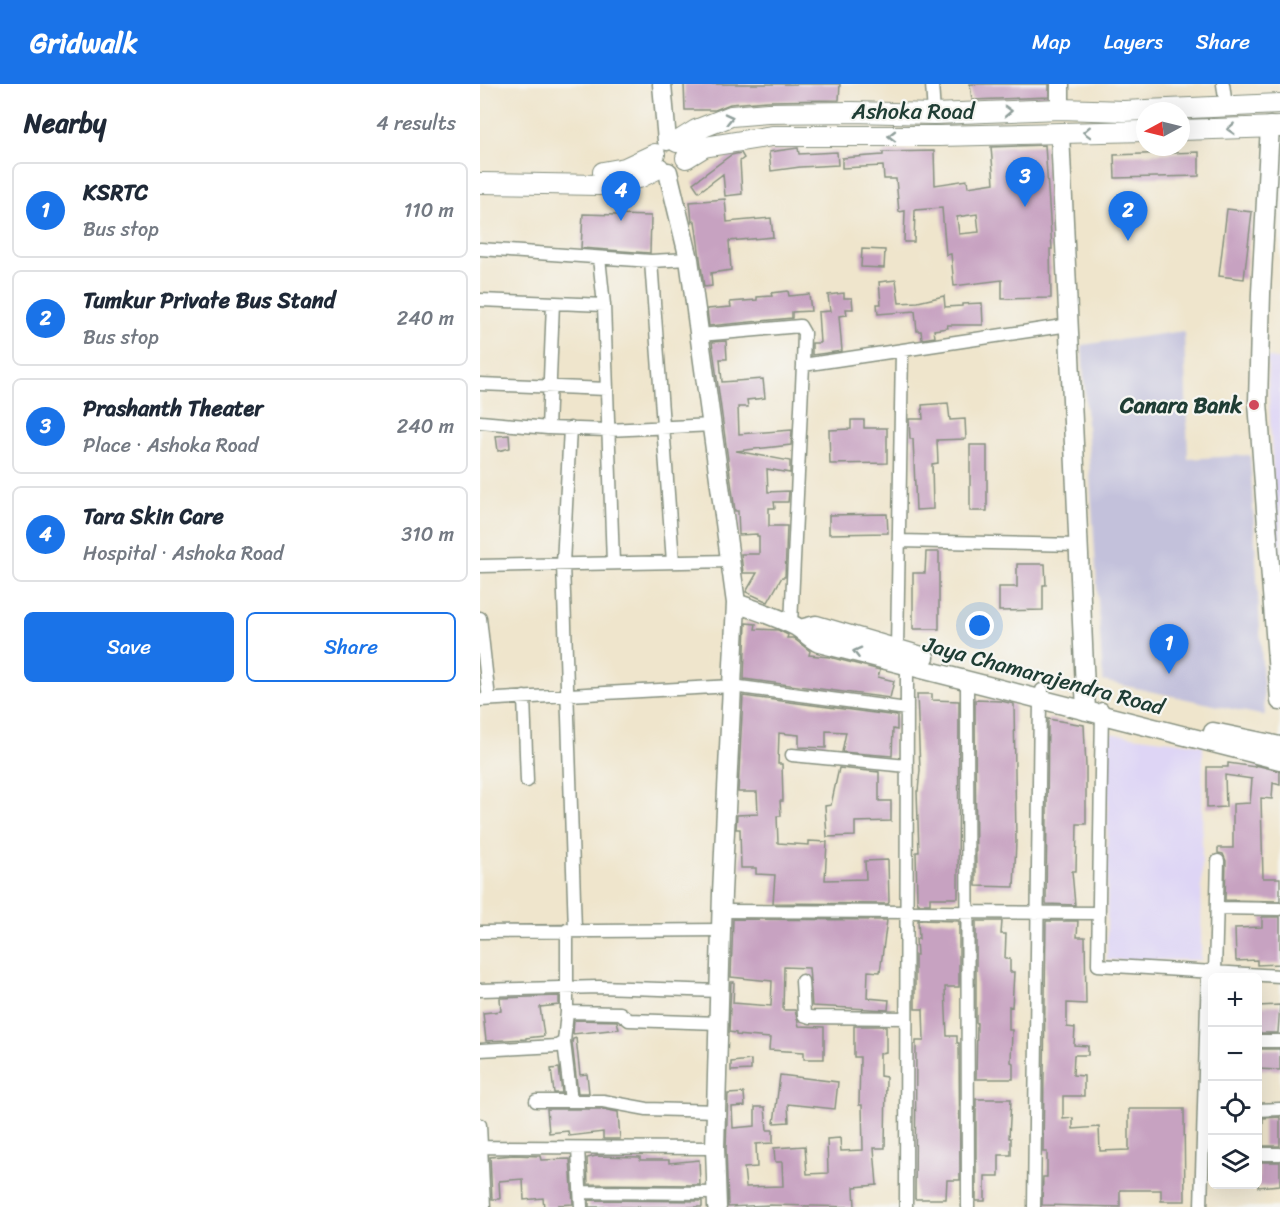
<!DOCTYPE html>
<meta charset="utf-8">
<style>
:root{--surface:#fff;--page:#f2f2f3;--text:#1f2937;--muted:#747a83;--line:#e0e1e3;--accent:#1a73e8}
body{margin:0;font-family:Sriracha,sans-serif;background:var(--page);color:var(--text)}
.controls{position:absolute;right:18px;bottom:18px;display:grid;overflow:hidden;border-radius:9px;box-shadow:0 6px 24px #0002}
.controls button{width:54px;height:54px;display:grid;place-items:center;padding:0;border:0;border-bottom:2px solid var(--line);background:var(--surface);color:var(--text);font:30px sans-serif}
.compass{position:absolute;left:656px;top:18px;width:54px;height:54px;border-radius:50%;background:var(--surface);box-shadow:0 6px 24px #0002;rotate:263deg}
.you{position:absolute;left:500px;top:542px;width:21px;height:21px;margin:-15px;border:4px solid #fff;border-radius:50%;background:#1a73e8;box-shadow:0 0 0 9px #1a73e833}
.badge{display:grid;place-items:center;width:39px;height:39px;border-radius:50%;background:var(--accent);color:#fff;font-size:20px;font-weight:700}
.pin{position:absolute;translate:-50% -50px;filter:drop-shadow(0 2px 3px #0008)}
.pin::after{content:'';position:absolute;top:32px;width:21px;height:18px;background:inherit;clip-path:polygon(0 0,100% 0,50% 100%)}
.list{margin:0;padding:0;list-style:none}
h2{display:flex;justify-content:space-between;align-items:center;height:78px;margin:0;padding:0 24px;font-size:26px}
h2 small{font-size:20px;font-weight:400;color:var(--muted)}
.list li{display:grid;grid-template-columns:39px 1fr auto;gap:18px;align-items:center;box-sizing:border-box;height:96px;margin:0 12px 12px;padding:0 12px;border:2px solid var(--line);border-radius:9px}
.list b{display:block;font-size:22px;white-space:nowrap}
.list p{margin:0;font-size:20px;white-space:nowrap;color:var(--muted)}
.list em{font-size:20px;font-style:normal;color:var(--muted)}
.actions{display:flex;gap:12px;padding:18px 24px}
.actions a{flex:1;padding:14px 0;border:2px solid var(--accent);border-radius:9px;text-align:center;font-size:21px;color:var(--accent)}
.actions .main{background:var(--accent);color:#fff}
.icon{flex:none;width:33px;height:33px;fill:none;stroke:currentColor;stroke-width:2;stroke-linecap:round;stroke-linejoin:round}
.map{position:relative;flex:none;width:800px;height:1123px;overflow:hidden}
header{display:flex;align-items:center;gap:36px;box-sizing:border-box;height:84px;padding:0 30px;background:var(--accent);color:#fff}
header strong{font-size:28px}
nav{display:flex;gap:33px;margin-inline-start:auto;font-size:21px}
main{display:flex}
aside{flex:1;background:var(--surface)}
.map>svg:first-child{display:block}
.built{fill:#ded5f5}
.industrial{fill:#c3c1db}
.building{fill:#c7a2c1;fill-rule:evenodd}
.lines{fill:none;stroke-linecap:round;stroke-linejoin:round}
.street-casing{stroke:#879180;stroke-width:15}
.secondary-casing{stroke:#879180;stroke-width:21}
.primary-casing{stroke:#879180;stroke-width:22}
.street{stroke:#fff;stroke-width:12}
.secondary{stroke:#fff;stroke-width:18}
.primary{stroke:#fff;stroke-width:20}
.oneway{stroke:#8f9e9a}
.poi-dot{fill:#d1495b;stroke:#f6f6f2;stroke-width:2}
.labels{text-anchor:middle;stroke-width:4.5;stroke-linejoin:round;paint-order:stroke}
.street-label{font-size:22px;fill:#1f3d34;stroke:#f6f6f2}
.poi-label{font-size:22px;font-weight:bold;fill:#1f3d34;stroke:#f6f6f2;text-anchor:end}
</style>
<header>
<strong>Gridwalk</strong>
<nav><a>Map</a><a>Layers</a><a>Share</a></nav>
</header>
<main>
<aside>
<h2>Nearby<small>4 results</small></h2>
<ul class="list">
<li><span class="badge">1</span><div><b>KSRTC</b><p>Bus stop</p></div><em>110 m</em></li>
<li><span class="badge">2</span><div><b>Tumkur Private Bus Stand</b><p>Bus stop</p></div><em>240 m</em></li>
<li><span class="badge">3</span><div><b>Prashanth Theater</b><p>Place · Ashoka Road</p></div><em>240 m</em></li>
<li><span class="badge">4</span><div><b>Tara Skin Care</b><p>Hospital · Ashoka Road</p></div><em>310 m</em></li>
</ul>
<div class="actions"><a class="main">Save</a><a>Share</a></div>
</aside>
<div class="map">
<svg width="800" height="1123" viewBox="0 0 800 1123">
<rect width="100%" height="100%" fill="#f6f6f2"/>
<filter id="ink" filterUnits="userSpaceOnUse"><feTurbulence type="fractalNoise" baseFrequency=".0167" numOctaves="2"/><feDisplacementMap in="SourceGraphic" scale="12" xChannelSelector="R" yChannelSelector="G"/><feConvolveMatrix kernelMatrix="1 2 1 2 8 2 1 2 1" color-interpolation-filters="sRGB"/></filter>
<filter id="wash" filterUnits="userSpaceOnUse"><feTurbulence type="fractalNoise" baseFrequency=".008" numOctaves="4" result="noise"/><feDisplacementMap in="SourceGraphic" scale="24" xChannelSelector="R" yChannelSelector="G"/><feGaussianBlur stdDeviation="1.35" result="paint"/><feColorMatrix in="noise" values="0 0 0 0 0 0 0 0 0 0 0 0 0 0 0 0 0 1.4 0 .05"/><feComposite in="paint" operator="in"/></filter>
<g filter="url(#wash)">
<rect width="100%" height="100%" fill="#efe5cc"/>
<!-- built -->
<path class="built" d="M787,273l13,3v255z
M628,649l95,12 -2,215h-94z"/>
<!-- industrial -->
<path class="industrial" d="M704,247l4,128 62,-4 15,261 -162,-35 -21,-336z"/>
<g id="blocks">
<!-- building -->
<path class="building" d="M204,0h156l-1,16 -72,1 -37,3 -15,6h-30z
M490,0h79v13l-77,3z
M565,61l7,104h-2l1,49 -49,1v-19l-48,6 -3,-32 -5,1 -4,-47 -27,2 -1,32h-10l1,-31 -6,1 -3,-33h-12l-1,-13 -41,2v-10l41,-3v-3l51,-1 1,34 32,-5 1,7 26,-4 -3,-36zM497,130l2,18 -20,2 -2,-17z
M318,64l1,6 38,-2 1,13 -38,2 -29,4 -2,-19z
M719,68v24l-84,2 -1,-23z
M261,69l3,5 -4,3 2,33 -17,2 -2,-22 -24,18 -6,-9 38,-28z
M245,115l2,23 44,-4 2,19 -44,4 2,29 -20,3 1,13 -8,1 -9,-66 -3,1 -2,-20z
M747,125l25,3 -8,67 -25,-3z
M103,130l68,2 -1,37 -69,-5z
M382,165l23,1 -1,18 -23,-1z
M416,196l3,23 19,-1 26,-6 1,11 17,-1v-2l20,-1 1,22h-36l1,3 -14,2 1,7 -13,2 -1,-8h-4l-2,-20 -37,3 -1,-10h4l-2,-22z
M308,207l1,5 20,-2 2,17 -19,1v6l-83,8 -2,-17 24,-2 -1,-5 27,-2v-3l15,-1 -1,-3z
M364,209v5h8l1,11h-7l1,6 -8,1 3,35 -30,4v-12h8l-2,-31 12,-1 -2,-16z
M246,257l1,18h-7l2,23 41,-3 2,19 -18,2 1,7h-10l1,27 53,-4 -1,15 -55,6 54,10v12l-23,-4 1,23 21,-1 -1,11h-14l1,6h-6v18h18l-2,51h-3l-14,25 -22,-10 11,-19h-14l-2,-19h18v-18h-2v-2l-18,1 -1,-24h-3l-23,-169z
M468,319l2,17 15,-1 1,20 -29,1 1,23 -6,1 1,45 -17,1 -3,-71h-3l-1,-20h14l-1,-14z
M371,336h13v8h23v35l-57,1 -1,-34 22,-1z
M29,351l1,13 -12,3 -2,-15z
M490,361h17v66h-17z
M407,430l1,19 -59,1v-19z
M446,468h13v77h-26v-56h12z
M537,480h28l1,21h-3v25l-44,1v-24h18z
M266,539l10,1 -1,5 23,1 10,5 -1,3h6l17,13 -1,4 20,2 51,13 -2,7 16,4 -4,17 -146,-19z
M437,610h15v6l27,1 -1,197h-28v6h-12l-1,-5 -1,-47h3l-2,-61h1l2,-21z
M263,612l154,20v14l-4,-1 -1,27 -50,-4 4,-20 -20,-1v17l-27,-1v-12l-20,-2 -1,31h4l1,37h-3l1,15h-4l1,27 31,2v-4l18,1 -2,38 41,-1 -1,-18 23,-1 1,42 -1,2 -115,-1 2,-28 -19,-1v-6h-15l-1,-39h-4l1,-14 21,-1 -1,-22h-19z
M495,616l26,1 13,3 2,137 -2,46 -38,-1z
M568,635l36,6 2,42v57h-9l-1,47h-4l3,34 -29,-1z
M748,679l27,4v-2l25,6v14l-7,-2 -1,16 -11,-1 2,80h17v23l-55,-1 1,-39 -3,-7 -5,-1v-5h15v-44l17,-1 2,-24 -27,-4 1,32 -19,1v-41h21z
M359,684l40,4v29h12v20l-36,1v14l-28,1 -2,-31 6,-1z
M782,833h18v47l-23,1v-5l-21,1 -1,-33 27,-1z
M253,835l154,1 -7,52 -12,-1 -1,27 22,2 -1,10 -76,-4 -3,-38 -25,-1 -1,43h12l4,16 25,1v32h-20v-7l-35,-2 1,-12 -34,-3v-2l-7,-1 2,-50h3l-1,21 38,3 1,-25 -41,-4z
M438,836l41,1v66h-14l2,49h10v7h2l1,137h-13l-1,19h-31l1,-158h8l-1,-32h-8v-54h2l-1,-16h3z
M496,837h26l-1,13h5l-1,25h5v13h4l-2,35 -3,-1v24h3l-1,32 2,1v16h-37l1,-56h-1z
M566,837h32l-1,16h8l1,67 -19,-1v24l8,1 -1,17 14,1v9h-14l-1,20 11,1v20h-21v23l10,-1v11l26,-2 1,24 29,-1v-41h55l1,92h-24v-11h-41v17l-78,-2 1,-28h4v-25h-4z
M79,912v9l-19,2 4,29 -18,2v1l-40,2 -3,-28 18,-2 -1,-13z
M800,921l-2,28h-21v-27z
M94,936l43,1 2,8 -46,5z
M374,942h32v26l-6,1v23l6,1 -1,71h-11l3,37 -23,2 1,20 -86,-2 -41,2 -2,-59 2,-54 16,-1 1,13 -13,1 1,21 22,-2v-19h10l2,23h6v13l-17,1 1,23 -13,1 2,19 37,-1 -1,-24h-7l-1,-14 31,-2 2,28 21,-1 -1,-34 13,-1 1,13 22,-1 -1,-45h-3l1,-48h-6z
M96,954l4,37 7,-1 2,19h-11l-6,-51 1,-3z
M777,965h23v21l-23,-1z
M271,976v10l-20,1v-9z
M79,984l3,25h-8l-3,-24z
M300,991l58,7 -3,27 -47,-5 1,18 -15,1z
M496,1015h35l-2,39h2v17h-12v21h-14v25h-9z
M67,1025h55l16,3 2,27h-17v-7l-34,4 -1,-5 -19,2z
M800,1033v29h-17v-28z
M34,1071l26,1 1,4 29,-1 3,45 -15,1v2h-14l-1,-9 -19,2 -1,-21 -24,2 1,18h-8l-2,-42z
M116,1072l44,1v3h29v3l30,-3 1,25 -112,-1 -1,-26z
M779,1078h21v23l-22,2z
M109,1116l113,1v6h-113z"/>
</g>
</g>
<g filter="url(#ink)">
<use href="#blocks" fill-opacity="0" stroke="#879180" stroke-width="1.5"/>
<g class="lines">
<!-- street casing -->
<g class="street-casing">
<path id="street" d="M452,0l2,30
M743,0l3,22
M0,165l171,12 38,-2
M119,174l5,47 9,258
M171,177l22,301
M0,216l124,5
M220,251l100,-9 4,7 -1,32
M0,300l127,5
M0,338l68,6 60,2 105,-5
M68,344l5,-125
M90,344l-7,136 12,366
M419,457l179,4
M0,482l252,-5
M0,534l9,81
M311,540l12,-259 266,-40
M417,565l5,-299
M487,596l1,527
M44,613l3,84
M0,616l252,-14 175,23
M622,625l-4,256 182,11
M312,671l115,11
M737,824l63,1
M242,827l377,2
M0,848l241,-2
M735,888l3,-111
M322,897l2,34 6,2 96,1
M0,906l119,-3 121,4
M87,928l53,1 9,7 90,3
M778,957h22
M84,958l7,59
M0,966l77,-4 7,-4 3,-30v-82
M56,1017h67l44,8 70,2
M778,1026l22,-1
M0,1041l4,82
M0,1063l235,1
M98,1064l3,59
M778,1070h22
M101,1108l136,1
M426,1123l1,-548
M554,1123l6,-508 2,-9
M721,1123l7,-236"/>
</g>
<!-- secondary casing -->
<g class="secondary-casing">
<path id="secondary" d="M182,0l5,57
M580,0v25
M790,42l-9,167 -3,109 22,299
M580,49l26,578
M188,88l21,87 47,344 -14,290 -7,255 2,59
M256,519c20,7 41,14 59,23 9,5 15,13 24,17l461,117
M320,545l16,-4 109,32
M733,648l67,14"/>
</g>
<!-- primary casing -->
<g class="primary-casing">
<path id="primary" d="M701,46l99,-3
M197,58l19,-12 35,-14 37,-3 84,-1 82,2 126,-5 64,2 156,-7
M206,74l18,-11 68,-11h167l206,-5
M123,88l22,-4 30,-14
M0,99l120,2 39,-7 20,-10"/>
</g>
<!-- street -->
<use href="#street" class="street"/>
<!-- secondary -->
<use href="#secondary" class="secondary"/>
<!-- primary -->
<use href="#primary" class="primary"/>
</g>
<!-- one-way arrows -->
<defs><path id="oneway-chevron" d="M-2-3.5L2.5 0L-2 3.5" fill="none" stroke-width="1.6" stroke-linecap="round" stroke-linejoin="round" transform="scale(1.5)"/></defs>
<g class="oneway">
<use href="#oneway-chevron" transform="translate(528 27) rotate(-2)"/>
<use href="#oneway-chevron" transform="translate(249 34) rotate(-13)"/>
<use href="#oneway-chevron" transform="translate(751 45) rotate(177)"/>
<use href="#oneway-chevron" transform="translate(607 48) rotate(178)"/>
<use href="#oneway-chevron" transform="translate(412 52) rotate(-180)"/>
<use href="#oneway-chevron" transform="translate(377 568) rotate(-166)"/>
</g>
</g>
<!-- markers -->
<circle class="poi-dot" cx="774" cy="321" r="6"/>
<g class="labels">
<!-- street labels -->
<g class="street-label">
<text x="433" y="35">Ashoka Road</text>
<text transform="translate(564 591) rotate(15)" y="8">Jaya Chamarajendra Road</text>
</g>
<!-- poi labels -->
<g class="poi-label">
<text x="762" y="329">Canara Bank</text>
</g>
</g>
</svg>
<div class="controls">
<button>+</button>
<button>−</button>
<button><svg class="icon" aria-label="locate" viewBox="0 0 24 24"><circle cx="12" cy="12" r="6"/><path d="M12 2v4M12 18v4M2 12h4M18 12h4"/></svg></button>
<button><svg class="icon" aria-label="layers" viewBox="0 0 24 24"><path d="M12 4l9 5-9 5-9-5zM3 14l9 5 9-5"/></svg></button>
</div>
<svg class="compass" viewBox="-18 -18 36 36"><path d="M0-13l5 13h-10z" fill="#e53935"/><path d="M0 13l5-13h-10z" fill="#747a83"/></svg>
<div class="you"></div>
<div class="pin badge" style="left:689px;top:590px">1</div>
<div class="pin badge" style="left:648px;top:157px">2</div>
<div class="pin badge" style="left:545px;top:123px">3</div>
<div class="pin badge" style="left:141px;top:137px">4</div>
</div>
</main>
